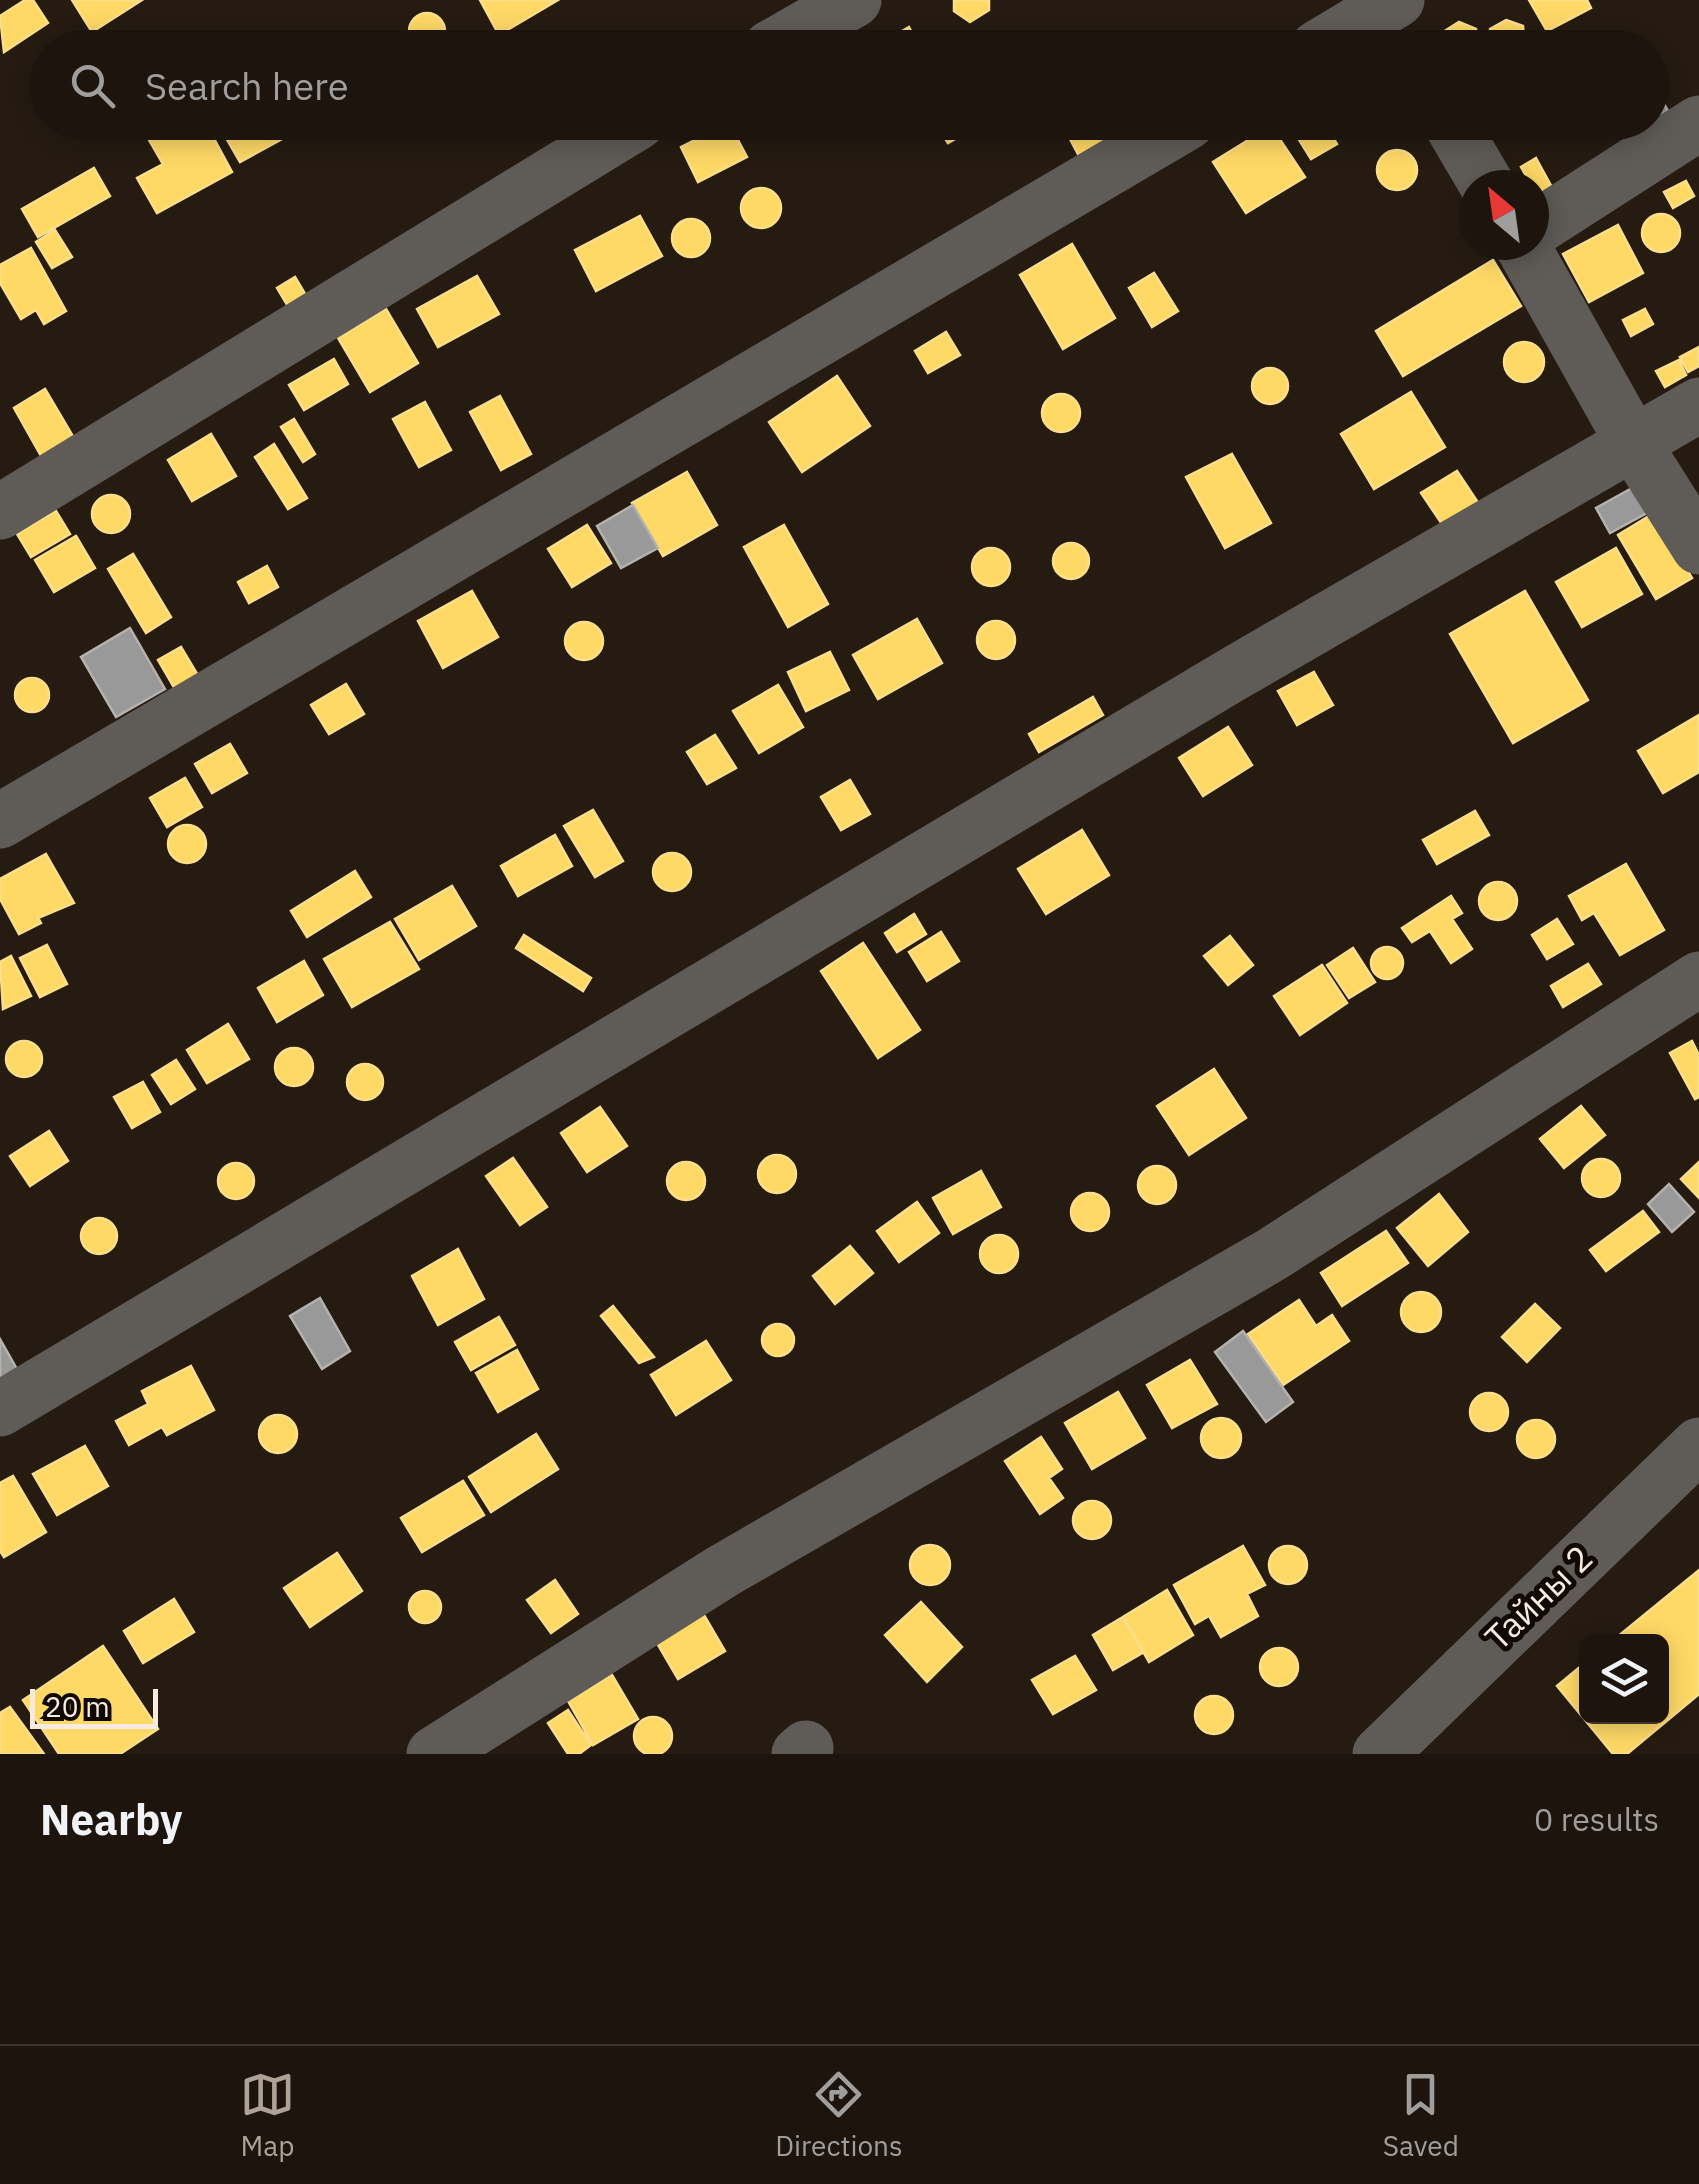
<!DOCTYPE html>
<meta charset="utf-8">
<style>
:root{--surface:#1c140d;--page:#29211b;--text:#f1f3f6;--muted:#a09e9d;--line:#3a332e;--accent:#aea297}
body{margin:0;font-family:"IBM Plex Sans",sans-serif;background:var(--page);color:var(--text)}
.controls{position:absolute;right:30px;bottom:30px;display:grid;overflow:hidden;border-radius:15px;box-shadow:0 5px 25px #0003}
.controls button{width:90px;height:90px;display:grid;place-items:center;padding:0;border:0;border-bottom:2px solid var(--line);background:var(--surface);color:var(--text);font:50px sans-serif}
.compass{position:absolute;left:1459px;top:170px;width:90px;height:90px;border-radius:50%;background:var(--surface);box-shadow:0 5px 25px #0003;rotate:331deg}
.scale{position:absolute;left:30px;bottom:25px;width:128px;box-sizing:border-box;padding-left:10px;border:5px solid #f7ebdf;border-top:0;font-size:28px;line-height:35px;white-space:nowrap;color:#f7ebdf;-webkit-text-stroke:8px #100803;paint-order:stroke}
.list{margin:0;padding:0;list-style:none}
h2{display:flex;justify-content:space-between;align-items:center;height:130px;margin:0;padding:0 40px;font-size:42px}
h2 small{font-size:32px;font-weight:400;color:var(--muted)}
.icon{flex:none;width:55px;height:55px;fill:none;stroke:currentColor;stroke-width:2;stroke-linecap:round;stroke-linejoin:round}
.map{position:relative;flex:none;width:1699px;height:1754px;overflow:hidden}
.search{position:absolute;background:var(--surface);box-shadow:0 5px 25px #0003;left:30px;right:30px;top:30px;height:110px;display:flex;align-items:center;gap:25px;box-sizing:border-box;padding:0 35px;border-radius:55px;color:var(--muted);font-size:38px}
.sheet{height:290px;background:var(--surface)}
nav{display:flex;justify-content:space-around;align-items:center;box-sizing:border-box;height:140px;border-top:2px solid var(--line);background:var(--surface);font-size:28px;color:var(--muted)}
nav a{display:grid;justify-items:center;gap:5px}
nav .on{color:var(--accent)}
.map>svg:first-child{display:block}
.homes{fill:#ffd966;stroke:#fdde8a;stroke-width:2.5}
.industry{fill:#999;stroke:#b5b2ae;stroke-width:2.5}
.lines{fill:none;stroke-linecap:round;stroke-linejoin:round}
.minor{stroke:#5f5b57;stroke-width:55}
.labels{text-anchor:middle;stroke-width:10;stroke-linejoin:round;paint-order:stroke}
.street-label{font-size:35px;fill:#f7ebdf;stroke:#100803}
</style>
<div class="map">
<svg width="1699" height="1754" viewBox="0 0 1699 1754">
<rect width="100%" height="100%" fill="#251b11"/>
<!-- homes -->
<path class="homes" d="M25,0h8l15,23 -44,29 -4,-36z
M72,0h70l-50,32z
M480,0h78l-59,35z
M954,0h35v10l-19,12 -16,-11z
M1529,0h58l4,8 -44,23z
M409 31a18 18 0 1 1 36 0a18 18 0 1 1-36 0Z
M1506,20l17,6 2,22h-36l1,-19z
M1459,22l17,7 4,19h-39l2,-16z
M909,27l11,21h-47z
M603,36l5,12h-30z
M180,122h25l27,50 -75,41 -20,-35 26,-14 -14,-24z
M301,122l3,5 -64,35 -22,-38z
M934,122h30l5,9 -21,12z
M1061,122h49l7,13 -38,21z
M1288,122h36l13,22 -26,15z
M1333,122h31l-24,14z
M729,123l18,34 -49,25 -17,-35z
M1271,126l34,51 -59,36 -33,-51z
M1377 170a20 20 0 1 1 40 0a20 20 0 1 1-40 0Z
M1536,158l18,33 -15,8 -18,-32z
M94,168l16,28 -72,41 -16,-28z
M1686,181l8,15 -21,12 -9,-16z
M741 208a20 20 0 1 1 40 0a20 20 0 1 1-40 0Z
M1642 233a19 19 0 1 1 38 0a19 19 0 1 1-38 0Z
M640,216l22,40 -66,35 -21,-41z
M672 238a19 19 0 1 1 38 0a19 19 0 1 1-38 0Z
M1618,225l25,48 -54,29 -26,-48z
M55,230l17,27 -20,11 -16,-26z
M1072,244l43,74 -52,31 -43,-74z
M31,248l35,63 -22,13 -8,-14 -15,9 -21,-36v-18z
M1493,260l28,46 -118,70 -27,-45z
M1154,273l24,38 -26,16 -23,-39z
M477,276l22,38 -61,33 -21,-38z
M295,277l12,20 -18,11 -12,-20z
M386,309l32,54 -48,29 -32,-54z
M1645,309l8,15 -22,12 -8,-16z
M946,332l14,23 -32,18 -13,-22z
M1504 362a20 20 0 1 1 40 0a20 20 0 1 1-40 0Z
M1699,347v19l-11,6 -8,-15z
M334,359l14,25 -44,26 -15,-25z
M1679,360l7,15 -21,12 -9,-16z
M1252 386a18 18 0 1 1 36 0a18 18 0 1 1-36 0Z
M837,376l33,50 -68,46 -33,-50z
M45,389l32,54 -32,20 -31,-55z
M1411,392l34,55 -71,42 -33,-55z
M1042 413a19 19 0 1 1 38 0a19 19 0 1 1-38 0Z
M500,396l31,58 -30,16 -31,-58z
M425,402l26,48 -32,17 -26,-48z
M294,419l21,35 -12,8 -22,-35z
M211,434l25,42 -44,25 -24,-41z
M274,444l33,54 -19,11 -33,-52z
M1232,454l39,69 -46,25 -39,-71z
M1457,471l22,33 -37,20 -21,-31z
M687,472l30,53 -54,31 -31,-53z
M92 514a19 19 0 1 1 38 0a19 19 0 1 1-38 0Z
M56,511l14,23 -39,23 -14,-23z
M1654,513l38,65 -36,21 -38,-64z
M587,525l24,38 -39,24 -24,-38z
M784,525l44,79 -40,23 -44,-80z
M76,536l19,32 -41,24 -19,-32z
M1053 561a18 18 0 1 1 36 0a18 18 0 1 1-36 0Z
M972 567a19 19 0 1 1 38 0a19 19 0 1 1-38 0Z
M1616,548l26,46 -60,33 -26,-45z
M133,554l38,63 -25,16 -38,-64z
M267,566l11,21 -29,16 -11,-21z
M472,591l26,46 -55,31 -25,-47z
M1525,591l63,109 -75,43 -63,-109z
M917,619l25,44 -64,36 -25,-44z
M977 640a19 19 0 1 1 38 0a19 19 0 1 1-38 0Z
M565 641a19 19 0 1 1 38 0a19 19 0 1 1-38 0Z
M181,647l21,35 -23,14 -21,-36z
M830,652l19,38 -43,21 -18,-39z
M1314,672l19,33 -36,20 -19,-34z
M15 695a17 17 0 1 1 34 0a17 17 0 1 1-34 0Z
M346,684l18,30 -35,20 -18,-29z
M778,685l25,42 -44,26 -26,-42z
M1093,697l10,18 -64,37 -10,-18z
M1699,715v57l-36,21 -25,-42z
M1228,727l24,38 -49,31 -24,-38z
M715,735l21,33 -29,16 -20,-32z
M230,744l17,29 -35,20 -17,-29z
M185,778l17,29 -35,20 -17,-29z
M850,780l20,34 -29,16 -20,-33z
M593,810l30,51 -28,16 -31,-51z
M1475,811l14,24 -52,29 -14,-24z
M168 844a19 19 0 1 1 38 0a19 19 0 1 1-38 0Z
M1082,830l27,45 -63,39 -28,-45z
M555,835l17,31 -54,30 -17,-30z
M653 872a19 19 0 1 1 38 0a19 19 0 1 1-38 0Z
M46,854l28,49 -36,15 3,5 -22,11 -19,-35v-20z
M1626,864l38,66 -44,25 -26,-42 -12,7 -13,-24z
M355,871l16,26 -64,40 -16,-26z
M1479 901a19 19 0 1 1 38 0a19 19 0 1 1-38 0Z
M452,886l24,40 -57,34 -24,-41z
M1451,896l11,17 -10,6 20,30 -21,14 -21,-32 -18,11 -10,-14z
M914,914l12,20 -29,18 -12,-19z
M1557,919l16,25 -26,15 -15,-24z
M390,922l29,47 -67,38 -28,-48z
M941,932l18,29 -32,20 -18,-29z
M524,935l67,43 -8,13 -67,-43z
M1230,936l23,29 -25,20 -24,-29z
M863,943l57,87 -42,28 -57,-87z
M47,945l20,39 -27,13 -20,-39z
M1371 963a16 16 0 1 1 32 0a16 16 0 1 1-32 0Z
M1353,948l22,34 -26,16 -22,-33z
M11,956l20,40 -28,13 -3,-47z
M304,961l19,34 -46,27 -19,-34z
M1588,964l13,20 -38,23 -12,-21z
M1322,965l25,38 -47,32 -26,-39z
M228,1024l21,35 -42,24 -20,-33z
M6 1059a18 18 0 1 1 36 0a18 18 0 1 1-36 0Z
M1692,1041l7,14v42l-4,2 -25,-46z
M275 1067a19 19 0 1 1 38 0a19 19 0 1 1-38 0Z
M176,1060l19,29 -24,15 -19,-29z
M347 1082a18 18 0 1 1 36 0a18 18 0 1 1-36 0Z
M1214,1069l32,49 -57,37 -32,-49z
M143,1082l17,30 -28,16 -18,-31z
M1581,1106l24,29 -41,33 -24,-29z
M600,1107l27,39 -40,26 -26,-39z
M49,1131l19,30 -38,25 -20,-30z
M758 1174a19 19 0 1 1 38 0a19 19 0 1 1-38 0Z
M513,1158l34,49 -27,18 -34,-49z
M1582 1178a19 19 0 1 1 38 0a19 19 0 1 1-38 0Z
M667 1181a19 19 0 1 1 38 0a19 19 0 1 1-38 0Z
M1699,1162v36l-18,-19z
M218 1181a18 18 0 1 1 36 0a18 18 0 1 1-36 0Z
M1138 1185a19 19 0 1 1 38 0a19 19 0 1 1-38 0Z
M981,1171l20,36 -48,27 -20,-36z
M1071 1212a19 19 0 1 1 38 0a19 19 0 1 1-38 0Z
M1439,1194l29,38 -40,34 -31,-38z
M917,1202l22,31 -40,29 -22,-31z
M1643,1211l16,21 -53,39 -16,-21z
M81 1236a18 18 0 1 1 36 0a18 18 0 1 1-36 0Z
M1386,1231l22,32 -66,43 -21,-33z
M980 1254a19 19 0 1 1 38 0a19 19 0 1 1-38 0Z
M850,1246l23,27 -38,31 -22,-28z
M458,1249l26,50 -46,26 -26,-49z
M1401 1312a20 20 0 1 1 40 0a20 20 0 1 1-40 0Z
M1299,1300l17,26 16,-11 17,26 -66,44 -35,-51z
M1535,1304l25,24 -33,34 -25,-25z
M613,1306l41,51 -15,6 -38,-47z
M499,1317l16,28 -44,25 -16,-28z
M762 1340a16 16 0 1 1 32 0a16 16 0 1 1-32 0Z
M706,1341l25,39 -55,35 -25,-40z
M517,1350l21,39 -40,23 -22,-39z
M1190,1360l27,44 -45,24 -25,-43z
M191,1366l23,44 -47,25 -5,-8 -33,18 -13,-24 32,-17 -6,-13z
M1118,1392l27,46 -53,31 -27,-46z
M1470 1412a19 19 0 1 1 38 0a19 19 0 1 1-38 0Z
M259 1434a19 19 0 1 1 38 0a19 19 0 1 1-38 0Z
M1201 1438a20 20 0 1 1 40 0a20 20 0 1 1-40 0Z
M1517 1439a19 19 0 1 1 38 0a19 19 0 1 1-38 0Z
M536,1434l22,35 -67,43 -22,-35z
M1041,1437l21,32 -13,9 14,20 -23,16 -35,-53z
M85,1446l23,40 -51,29 -24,-41z
M13,1476l33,56 -42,25 -4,-6v-68z
M463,1481l21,34 -62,37 -21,-34z
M1073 1520a19 19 0 1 1 38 0a19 19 0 1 1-38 0Z
M910 1565a20 20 0 1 1 40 0a20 20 0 1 1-40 0Z
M1269 1565a19 19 0 1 1 38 0a19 19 0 1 1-38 0Z
M1243,1546l22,39 -18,9 11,22 -37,21 -12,-21 -14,8 -21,-39z
M337,1553l25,38 -52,36 -26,-39z
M1699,1570v124l-72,60h-14l-56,-68 29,-24v54h76v-74h-51z
M555,1580l23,34 -27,19 -24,-33z
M1167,1590l26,45 -44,27 -26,-45z
M409 1607a16 16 0 1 1 32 0a16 16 0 1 1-32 0Z
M174,1599l20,33 -51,31 -19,-32z
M921,1602l41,45 -35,35 -42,-47z
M701,1610l24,41 -47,28 -24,-41z
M1123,1617l21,35 -31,18 -20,-35z
M103,1646l55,83 -38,25h-61l-36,-54z
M1260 1667a19 19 0 1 1 38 0a19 19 0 1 1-38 0Z
M1075,1656l21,34 -43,24 -21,-34z
M612,1675l26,44 -45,26 -25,-44z
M1195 1715a19 19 0 1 1 38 0a19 19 0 1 1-38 0Z
M10,1707l34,47h-44v-41z
M568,1710l23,35 -12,9h-11l-20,-31z
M634 1736a19 19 0 1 1 38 0a19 19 0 1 1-38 0Z"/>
<!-- industry -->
<path class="industry" d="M1652,82l21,38 -39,22 -11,-20h29z
M1634,487l13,26 -37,20 -14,-25z
M633,505l25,43 -37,20 -24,-42z
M130,628l35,61 -49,28 -35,-60z
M1669,1184l25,28 -22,20 -24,-28z
M320,1298l30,53 -28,18 -32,-53z
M1243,1331l50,71 -27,20 -51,-70z
M0,1339l22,39 -22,12z"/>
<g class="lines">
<!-- minor -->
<path class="minor" d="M770,48l84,-48
M1317,48l80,-48
M1450,122l37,63
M1534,229l165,-106
M1522,245l110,196 67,106
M0,512l638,-390
M0,821l1188,-699
M0,1409l1235,-736 464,-268
M434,1754l289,-183 548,-316 428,-276
M799,1754l7,-6
M1380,1754l319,-309"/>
</g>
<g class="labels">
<!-- street labels -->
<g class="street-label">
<text transform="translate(1539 1598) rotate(-44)" y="12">Тайны 2</text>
</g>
</g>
</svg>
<div class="controls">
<button><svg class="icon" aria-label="layers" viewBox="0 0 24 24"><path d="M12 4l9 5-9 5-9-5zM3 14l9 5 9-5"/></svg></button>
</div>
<svg class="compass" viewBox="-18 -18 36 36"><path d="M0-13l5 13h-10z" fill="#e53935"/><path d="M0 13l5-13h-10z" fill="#a09e9d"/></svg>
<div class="scale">20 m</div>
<div class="search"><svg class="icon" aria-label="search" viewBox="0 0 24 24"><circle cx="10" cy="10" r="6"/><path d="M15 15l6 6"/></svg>Search here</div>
</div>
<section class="sheet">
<h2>Nearby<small>0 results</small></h2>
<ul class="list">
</ul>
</section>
<nav>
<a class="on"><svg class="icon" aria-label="map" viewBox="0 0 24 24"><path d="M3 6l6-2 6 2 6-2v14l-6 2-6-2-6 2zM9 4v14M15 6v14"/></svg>Map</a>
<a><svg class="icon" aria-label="directions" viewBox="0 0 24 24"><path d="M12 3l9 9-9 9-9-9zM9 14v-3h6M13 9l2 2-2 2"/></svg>Directions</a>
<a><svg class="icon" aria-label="saved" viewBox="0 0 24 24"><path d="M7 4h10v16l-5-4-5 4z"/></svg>Saved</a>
</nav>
